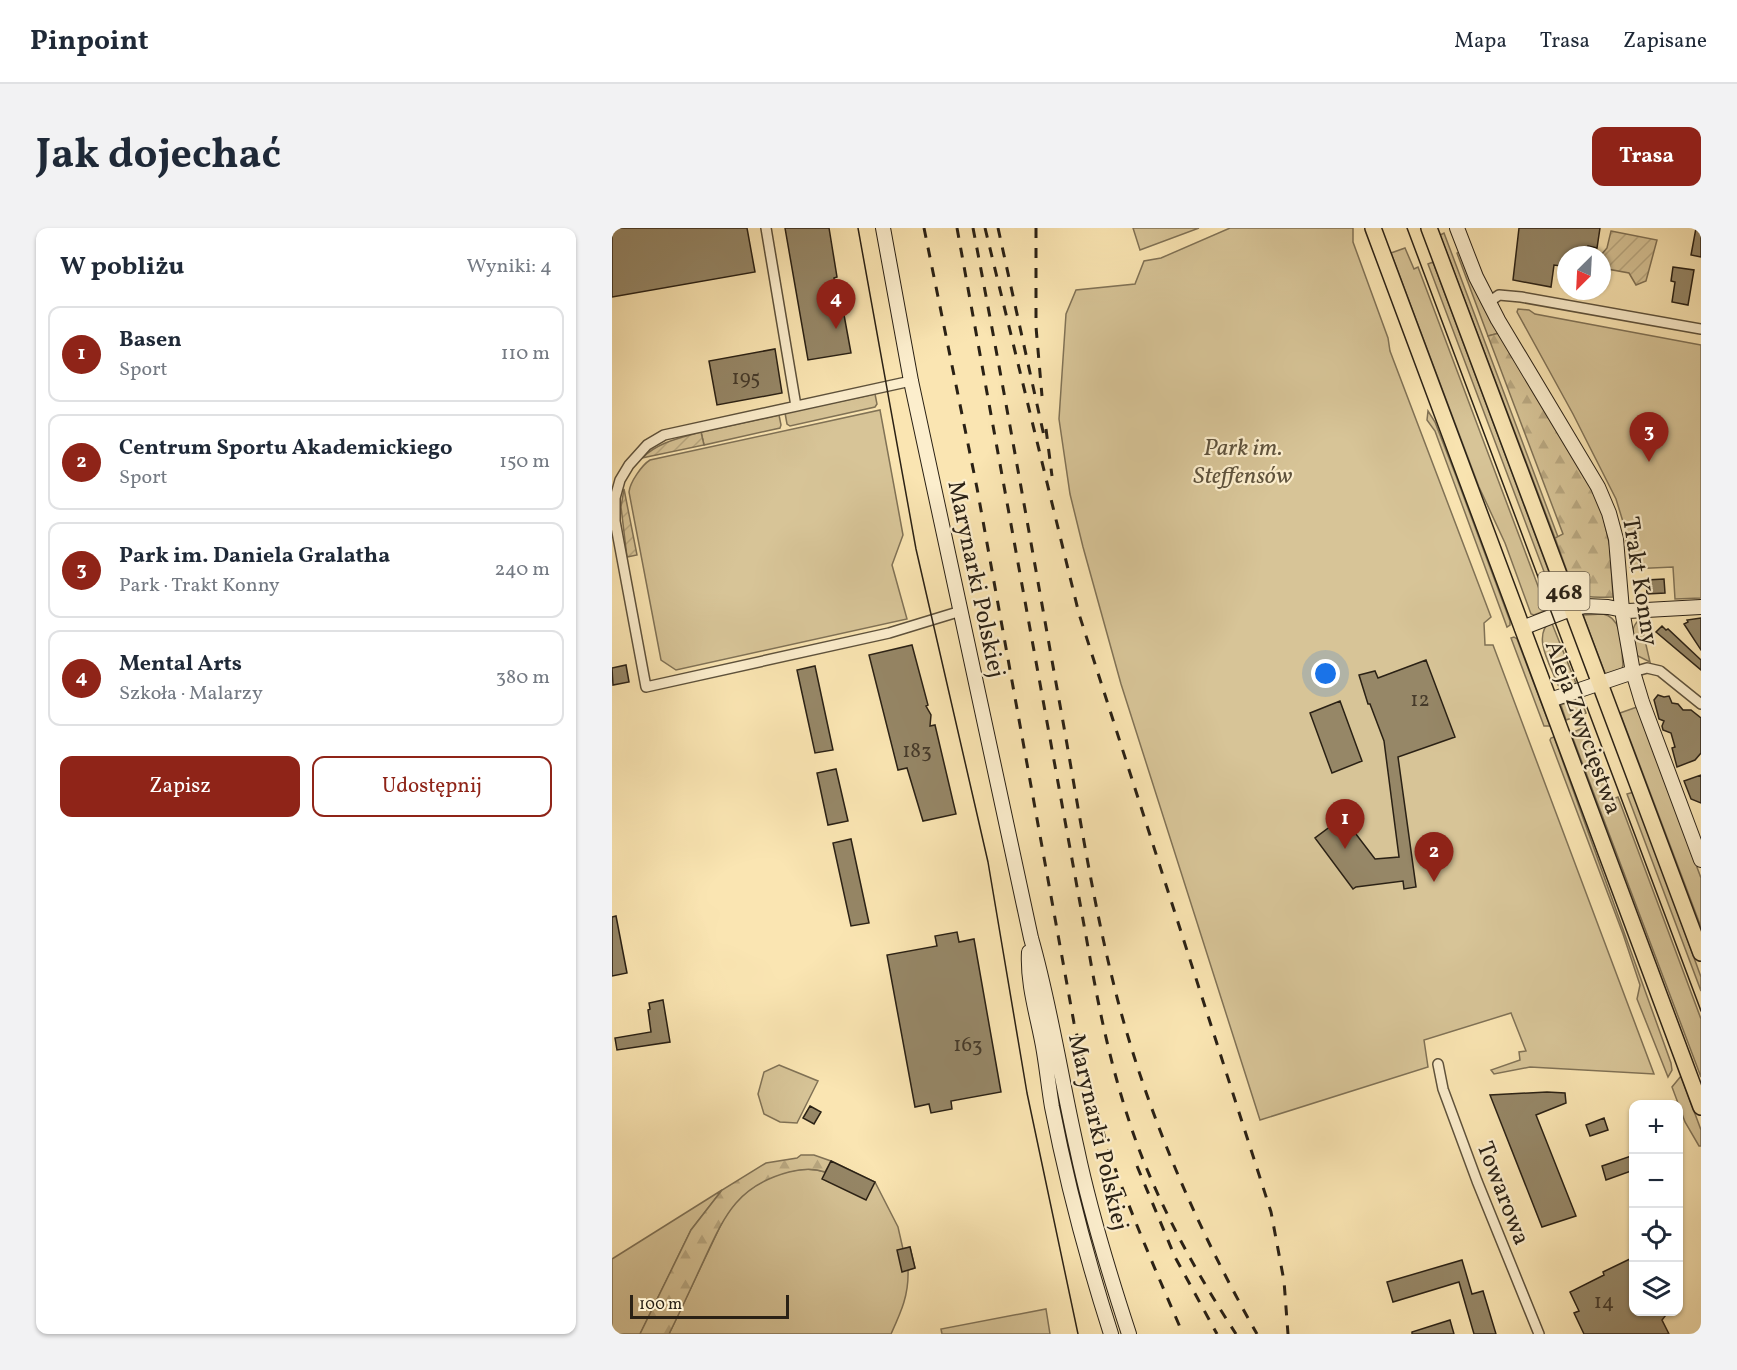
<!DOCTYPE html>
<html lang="pl">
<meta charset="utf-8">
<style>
:root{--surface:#fff;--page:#f2f2f3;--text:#1f2937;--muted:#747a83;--line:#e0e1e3;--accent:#8f2418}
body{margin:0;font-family:Vollkorn,serif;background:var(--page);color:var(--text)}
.controls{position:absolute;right:18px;bottom:18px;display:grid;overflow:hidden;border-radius:12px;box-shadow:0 2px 4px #0004}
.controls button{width:54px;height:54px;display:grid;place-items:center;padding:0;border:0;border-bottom:2px solid var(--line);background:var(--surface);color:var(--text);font:30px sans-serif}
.compass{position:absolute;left:945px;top:18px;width:54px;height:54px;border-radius:50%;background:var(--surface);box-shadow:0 2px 4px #0004;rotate:204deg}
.scale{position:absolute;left:18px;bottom:15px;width:159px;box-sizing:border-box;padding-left:6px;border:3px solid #2a2115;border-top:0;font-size:16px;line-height:21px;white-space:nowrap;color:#2a2115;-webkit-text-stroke:4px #fceecd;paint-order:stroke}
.you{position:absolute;left:714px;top:446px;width:21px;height:21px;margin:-15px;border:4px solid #fff;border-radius:50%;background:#1a73e8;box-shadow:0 0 0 9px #1a73e833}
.badge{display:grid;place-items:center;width:39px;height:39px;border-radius:50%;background:var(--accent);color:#fff;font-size:20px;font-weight:700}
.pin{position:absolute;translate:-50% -50px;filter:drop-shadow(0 2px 3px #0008)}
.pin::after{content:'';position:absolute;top:32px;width:21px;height:18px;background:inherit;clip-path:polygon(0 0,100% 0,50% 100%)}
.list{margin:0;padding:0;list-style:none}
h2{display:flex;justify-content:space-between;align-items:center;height:78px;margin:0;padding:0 24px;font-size:26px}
h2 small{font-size:20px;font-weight:400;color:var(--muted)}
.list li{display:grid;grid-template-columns:39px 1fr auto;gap:18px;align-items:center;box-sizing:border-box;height:96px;margin:0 12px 12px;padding:0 12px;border:2px solid var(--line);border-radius:12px}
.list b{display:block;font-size:22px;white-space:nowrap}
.list p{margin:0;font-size:20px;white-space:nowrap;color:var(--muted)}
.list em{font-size:20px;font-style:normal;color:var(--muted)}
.actions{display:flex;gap:12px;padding:18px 24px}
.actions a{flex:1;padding:14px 0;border:2px solid var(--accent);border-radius:12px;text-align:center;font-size:21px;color:var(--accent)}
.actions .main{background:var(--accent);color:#fff}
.icon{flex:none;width:33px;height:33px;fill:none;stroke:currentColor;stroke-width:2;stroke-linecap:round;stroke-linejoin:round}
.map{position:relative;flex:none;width:1089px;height:1106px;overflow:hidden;border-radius:12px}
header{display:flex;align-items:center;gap:36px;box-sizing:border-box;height:84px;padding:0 30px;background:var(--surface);border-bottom:2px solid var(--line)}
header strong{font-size:28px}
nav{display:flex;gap:33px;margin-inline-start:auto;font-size:21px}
.intro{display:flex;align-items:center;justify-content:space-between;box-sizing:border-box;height:144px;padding:0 36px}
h1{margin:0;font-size:42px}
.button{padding:15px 27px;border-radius:12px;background:var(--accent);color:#fff;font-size:21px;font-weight:700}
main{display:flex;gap:36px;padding:0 36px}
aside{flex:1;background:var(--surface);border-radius:12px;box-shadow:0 2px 4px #0004}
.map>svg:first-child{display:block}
.green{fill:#d7c497;stroke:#807256;stroke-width:1.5}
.forest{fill:url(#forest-firs);stroke:#807256;stroke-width:1.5}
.garden{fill:url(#garden-furrows);stroke:#807256;stroke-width:1.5}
.building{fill:#968767;stroke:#2a2115;stroke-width:1.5}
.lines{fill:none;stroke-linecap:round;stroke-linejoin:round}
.street-casing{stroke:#5e523c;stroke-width:12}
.secondary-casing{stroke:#2a2115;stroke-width:16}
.primary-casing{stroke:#2a2115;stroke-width:18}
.street{stroke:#fceecd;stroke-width:9}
.secondary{stroke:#fceecd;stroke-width:14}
.primary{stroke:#fae5b2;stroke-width:15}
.tram{stroke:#2a2115;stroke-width:1.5}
.rail{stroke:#2a2115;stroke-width:3;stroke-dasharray:10 10;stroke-linecap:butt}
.labels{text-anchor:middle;stroke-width:4.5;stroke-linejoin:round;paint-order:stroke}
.number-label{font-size:21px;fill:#453a2a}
.shield{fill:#fceecd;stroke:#695e4c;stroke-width:1.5}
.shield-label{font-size:22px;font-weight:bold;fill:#2a2115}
.park-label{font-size:24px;font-style:italic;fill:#5e523c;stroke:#fceecd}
.street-label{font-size:24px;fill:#2a2115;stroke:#fceecd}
</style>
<header>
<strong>Pinpoint</strong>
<nav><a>Mapa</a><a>Trasa</a><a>Zapisane</a></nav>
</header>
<div class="intro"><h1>Jak dojechać</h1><a class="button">Trasa</a></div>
<main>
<aside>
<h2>W pobliżu<small>Wyniki: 4</small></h2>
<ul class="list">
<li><span class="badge">1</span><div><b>Basen</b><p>Sport</p></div><em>110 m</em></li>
<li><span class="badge">2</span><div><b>Centrum Sportu Akademickiego</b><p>Sport</p></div><em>150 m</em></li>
<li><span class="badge">3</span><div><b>Park im. Daniela Gralatha</b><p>Park · Trakt Konny</p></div><em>240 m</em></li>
<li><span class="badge">4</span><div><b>Mental Arts</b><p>Szkoła · Malarzy</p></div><em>380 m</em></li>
</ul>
<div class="actions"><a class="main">Zapisz</a><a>Udostępnij</a></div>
</aside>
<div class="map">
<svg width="1089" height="1106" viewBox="0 0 1089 1106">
<defs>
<pattern id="forest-firs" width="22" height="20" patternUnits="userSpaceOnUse" patternTransform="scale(1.5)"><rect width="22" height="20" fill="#d7c497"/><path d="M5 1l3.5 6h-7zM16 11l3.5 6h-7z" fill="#b9a881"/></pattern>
<pattern id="garden-furrows" width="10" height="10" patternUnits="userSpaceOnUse" patternTransform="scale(1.5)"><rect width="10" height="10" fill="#d7c497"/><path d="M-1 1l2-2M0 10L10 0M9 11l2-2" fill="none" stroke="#b9a881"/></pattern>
</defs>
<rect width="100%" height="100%" fill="#fae5b2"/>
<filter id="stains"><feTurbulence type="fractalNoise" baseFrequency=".00333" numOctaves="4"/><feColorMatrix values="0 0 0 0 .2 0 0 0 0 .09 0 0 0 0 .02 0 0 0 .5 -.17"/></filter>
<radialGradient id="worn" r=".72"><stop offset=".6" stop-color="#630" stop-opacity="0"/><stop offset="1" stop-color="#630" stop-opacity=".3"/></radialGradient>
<!-- green -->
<path class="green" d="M521,0h66l-59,22z
M618,0h123v14l35,96 2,13 101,266 -7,6 1,22h8l161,429 -124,-7 -36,7 -3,-4 29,-10 -1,-8 7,-1 -15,-38 -87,27 4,27 -168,53 -139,-436 -38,-137 -13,-53 -11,-75 7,-105 10,-24 59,-6 9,-23 17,-3z
M832,5l114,304 -3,1 -115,-303z
M793,20l9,21 4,-2 129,343 -13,5 -3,-1 -26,-71 -26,-56 -88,-234z
M849,23l38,82 -11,3 -31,-83z
M821,34l128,342 -4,2 -129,-342z
M906,81l11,1 6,4 166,31v253l-26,1 -2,-32 -43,2 -6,-44 -8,-26 -43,-85 -56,-102z
M263,166l2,10 -2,3 -85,19 -3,-2 -2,-11z
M268,182l23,125 -11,30 15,54 -231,51 -15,-10 -32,-168c1,-10 13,-27 21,-32z
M816,183l7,11 21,54 54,145v4l-3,2 -72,-196 -8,-11z
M167,187l2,10 -1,3 -76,17 -3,-13z
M991,386c21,4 18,34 20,51l-1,4 -16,7 -23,-61z
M1028,391l10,43 -14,-7c-3,-14 -8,-26 4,-36z
M939,393l26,65 -14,3 -5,-4c-7,-19 -27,-49 -7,-64z
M902,409l3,2 33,87h-6l-33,-88z
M968,469l6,16 -20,7 -5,-15z
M1025,479l64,171v49l-81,-214z
M974,499l27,72 5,-2 83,222v58l-130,-344z
M942,509l117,326 1,7 -4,7 -31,-78 3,-14 -17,-51 -73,-194 1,-2z
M1022,564l67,185v14l-74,-197z
M167,837l39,16 -21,42 -17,-1 -16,-8 -6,-20 6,-22z
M1069,848l20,54v16h-2l-14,-24 -13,-35z
M219,933l44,21 23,45 5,22 7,-2 5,21 -7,2c1,25 -7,42 -17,64h-222l57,-120c7,-8 14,-18 23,-24 20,-15 52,-26 76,-18z
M110,962l-31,40 -51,104h-28v-75z
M434,1081l4,25h-108l-1,-5z"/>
<!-- forest -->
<path class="forest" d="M887,105l101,169 10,45 3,50c-13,0 -31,3 -40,-9l-18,-50 8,-4 -75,-198z
M189,927h13l17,6 -6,11c-11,-4 -24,-3 -36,0 -53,14 -65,45 -86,90 -11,24 -22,48 -34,72h-29l51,-104 31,-40 44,-27 31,-5z"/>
<!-- garden -->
<path class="garden" d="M999,3l46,9 -11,41 -10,4 -7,-12 -27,-5 -1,-13 6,-7z
M89,204l3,13 -62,13c16,-16 38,-20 59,-26z
M12,261l13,66 -10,2 -6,-50z"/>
<!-- building -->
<path class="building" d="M0,0h135l8,44 -143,25z
M173,0h44l8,49 -3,1 1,8 2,8 3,-1 11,60 -43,7z
M907,0h81l-3,20 -9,-2 -1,6 -16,1 -5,2 -5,11 -7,-1 -3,22 -38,-7z
M1084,0h5v29l-10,-2z
M1061,39l21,3 -6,35 -16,-3 3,-20 -4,-1z
M163,121l7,44 -65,12 -8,-44z
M1052,351l1,14 -18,1 -1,-14z
M1089,390v32l-17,-26 4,-2 -1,-2z
M1050,398l4,4 2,-1 33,31v10l-45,-38z
M300,417l16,60 -2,1 5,9 -1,11 5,-1 21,89 -33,7 -16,-53 -9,2 -29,-115z
M814,432l29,77 -57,20 18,130 -12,2 -1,-8 -47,6 -3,2 -38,-51 28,-21 32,42 24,-2 -15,-116 -14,-37h-2l-9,-29 16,-4 3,7z
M14,437l3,17 -16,3 -1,-17z
M203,438l18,84 -18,3 -18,-83z
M1046,467l6,2 5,-1 3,7 6,1 5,6h8l10,8v35l-6,7 -18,7 -5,-19 3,-1 -4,-14 -8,-3 -1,-4 2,-5 -5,-2 -1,-4 -4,-15z
M728,473l22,60 -30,12 -22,-60z
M224,541l12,52 -20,4 -11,-52z
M1089,547v28l-10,-4 -7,-18z
M239,611l18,84 -18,3 -18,-83z
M4,688l11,57 -15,3v-59z
M345,704l2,10 15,-3 27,153 -50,9 1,8 -21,4 -2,-9 -14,3 -28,-152 50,-9 -2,-10z
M51,772l7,42 -53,8 -2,-12 36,-6 -3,-22 2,-1 -1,-6z
M935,864l18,1 1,10 -30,12 40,101 -34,11 -52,-132z
M198,878l11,6 -7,12 -11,-6z
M992,890l4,12 -18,6 -4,-11z
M1022,927v15l-28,10 -4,-14z
M219,933l44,21 -9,18 -44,-21z
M298,1019l5,21 -13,4 -5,-22z
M1022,1029v54h35l-7,9 7,14h-85l-10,-21 5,-2 -9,-19 34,-17 -1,-3z
M850,1032l10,34 11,-3 13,43h-22l-15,-52 -66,20 -6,-20z
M838,1092l4,14h-42v-2z"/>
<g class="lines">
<!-- street casing -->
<g class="street-casing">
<path id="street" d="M154,0l30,178
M877,74l10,-7 22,2 180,32
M299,153l-247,54 -17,10 -18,20 -9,15 -5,18v23l31,166 243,-54 72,-22
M1021,444l14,-4 13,3 41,33
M826,836l5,25 34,92 62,153"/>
</g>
<!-- secondary casing -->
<g class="secondary-casing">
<path id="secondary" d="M271,0l28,153 120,557c20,70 30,141 46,211 13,62 32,124 52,185
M845,0l19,49 22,43 100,167 11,26 7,26 6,71 11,62 9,30 59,158
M910,400l49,-19 15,-3 22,1 20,4 73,-4
M938,472l83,-28
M417,724c-2,34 10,68 15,100 3,18 5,37 8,55 15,77 35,152 59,227"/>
</g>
<!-- primary casing -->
<g class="primary-casing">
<path id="primary" d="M761,0l328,879
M817,0l272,725"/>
</g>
<!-- street -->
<use href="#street" class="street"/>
<!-- secondary -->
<use href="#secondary" class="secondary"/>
<!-- primary -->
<use href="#primary" class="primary"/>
<!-- tram -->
<path class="tram" d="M246,0l58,321 72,313 39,231 51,241
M795,0l294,783"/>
<!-- rail -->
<path class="rail" d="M312,0l53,260 97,535c11,46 23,92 38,137 21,59 46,116 71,174
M345,0l133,730c11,63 25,125 47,186 25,67 60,130 99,190
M361,0c30,155 57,310 85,466 19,103 34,209 61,311 31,115 79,225 138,329
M373,0l94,386 192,598 13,69 4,53
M386,0l46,208
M424,0v99l6,69
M434,201l6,47
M525,938l38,91 42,77"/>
</g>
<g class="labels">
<!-- number labels -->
<g class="number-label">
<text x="134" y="156">195</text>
<text x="808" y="478">12</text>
<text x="305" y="529">183</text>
<text x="356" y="823">163</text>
<text x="992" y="1080">14</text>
</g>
<!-- shield labels -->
<rect class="shield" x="926.5" y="344" width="51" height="38" rx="4.5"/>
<g class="shield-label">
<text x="952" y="371">468</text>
</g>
<!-- park labels -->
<g class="park-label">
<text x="631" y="227">Park im.<tspan x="631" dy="28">Steffensów</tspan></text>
</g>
<!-- street labels -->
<g class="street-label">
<text transform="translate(365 351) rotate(78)" y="8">Marynarki Polskiej</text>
<text transform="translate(1029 353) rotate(81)" y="8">Trakt Konny</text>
<text transform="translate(972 499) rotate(70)" y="8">Aleja Zwycięstwa</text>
<text transform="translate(487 904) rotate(77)" y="8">Marynarki Polskiej</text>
<text transform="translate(892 965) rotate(69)" y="8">Towarowa</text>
</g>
</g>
<rect width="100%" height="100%" filter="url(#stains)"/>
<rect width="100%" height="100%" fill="url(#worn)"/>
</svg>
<div class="controls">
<button>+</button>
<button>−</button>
<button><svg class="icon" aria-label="locate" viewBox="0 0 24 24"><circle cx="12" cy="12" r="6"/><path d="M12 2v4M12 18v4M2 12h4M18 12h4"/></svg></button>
<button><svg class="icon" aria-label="layers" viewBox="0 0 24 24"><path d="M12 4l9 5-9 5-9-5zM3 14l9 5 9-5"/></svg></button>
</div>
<svg class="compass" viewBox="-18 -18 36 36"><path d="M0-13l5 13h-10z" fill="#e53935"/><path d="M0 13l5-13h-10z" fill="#747a83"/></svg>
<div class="scale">100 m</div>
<div class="you"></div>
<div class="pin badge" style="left:733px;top:621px">1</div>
<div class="pin badge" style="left:822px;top:654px">2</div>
<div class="pin badge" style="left:1037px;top:234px">3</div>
<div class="pin badge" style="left:224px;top:101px">4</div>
</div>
</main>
